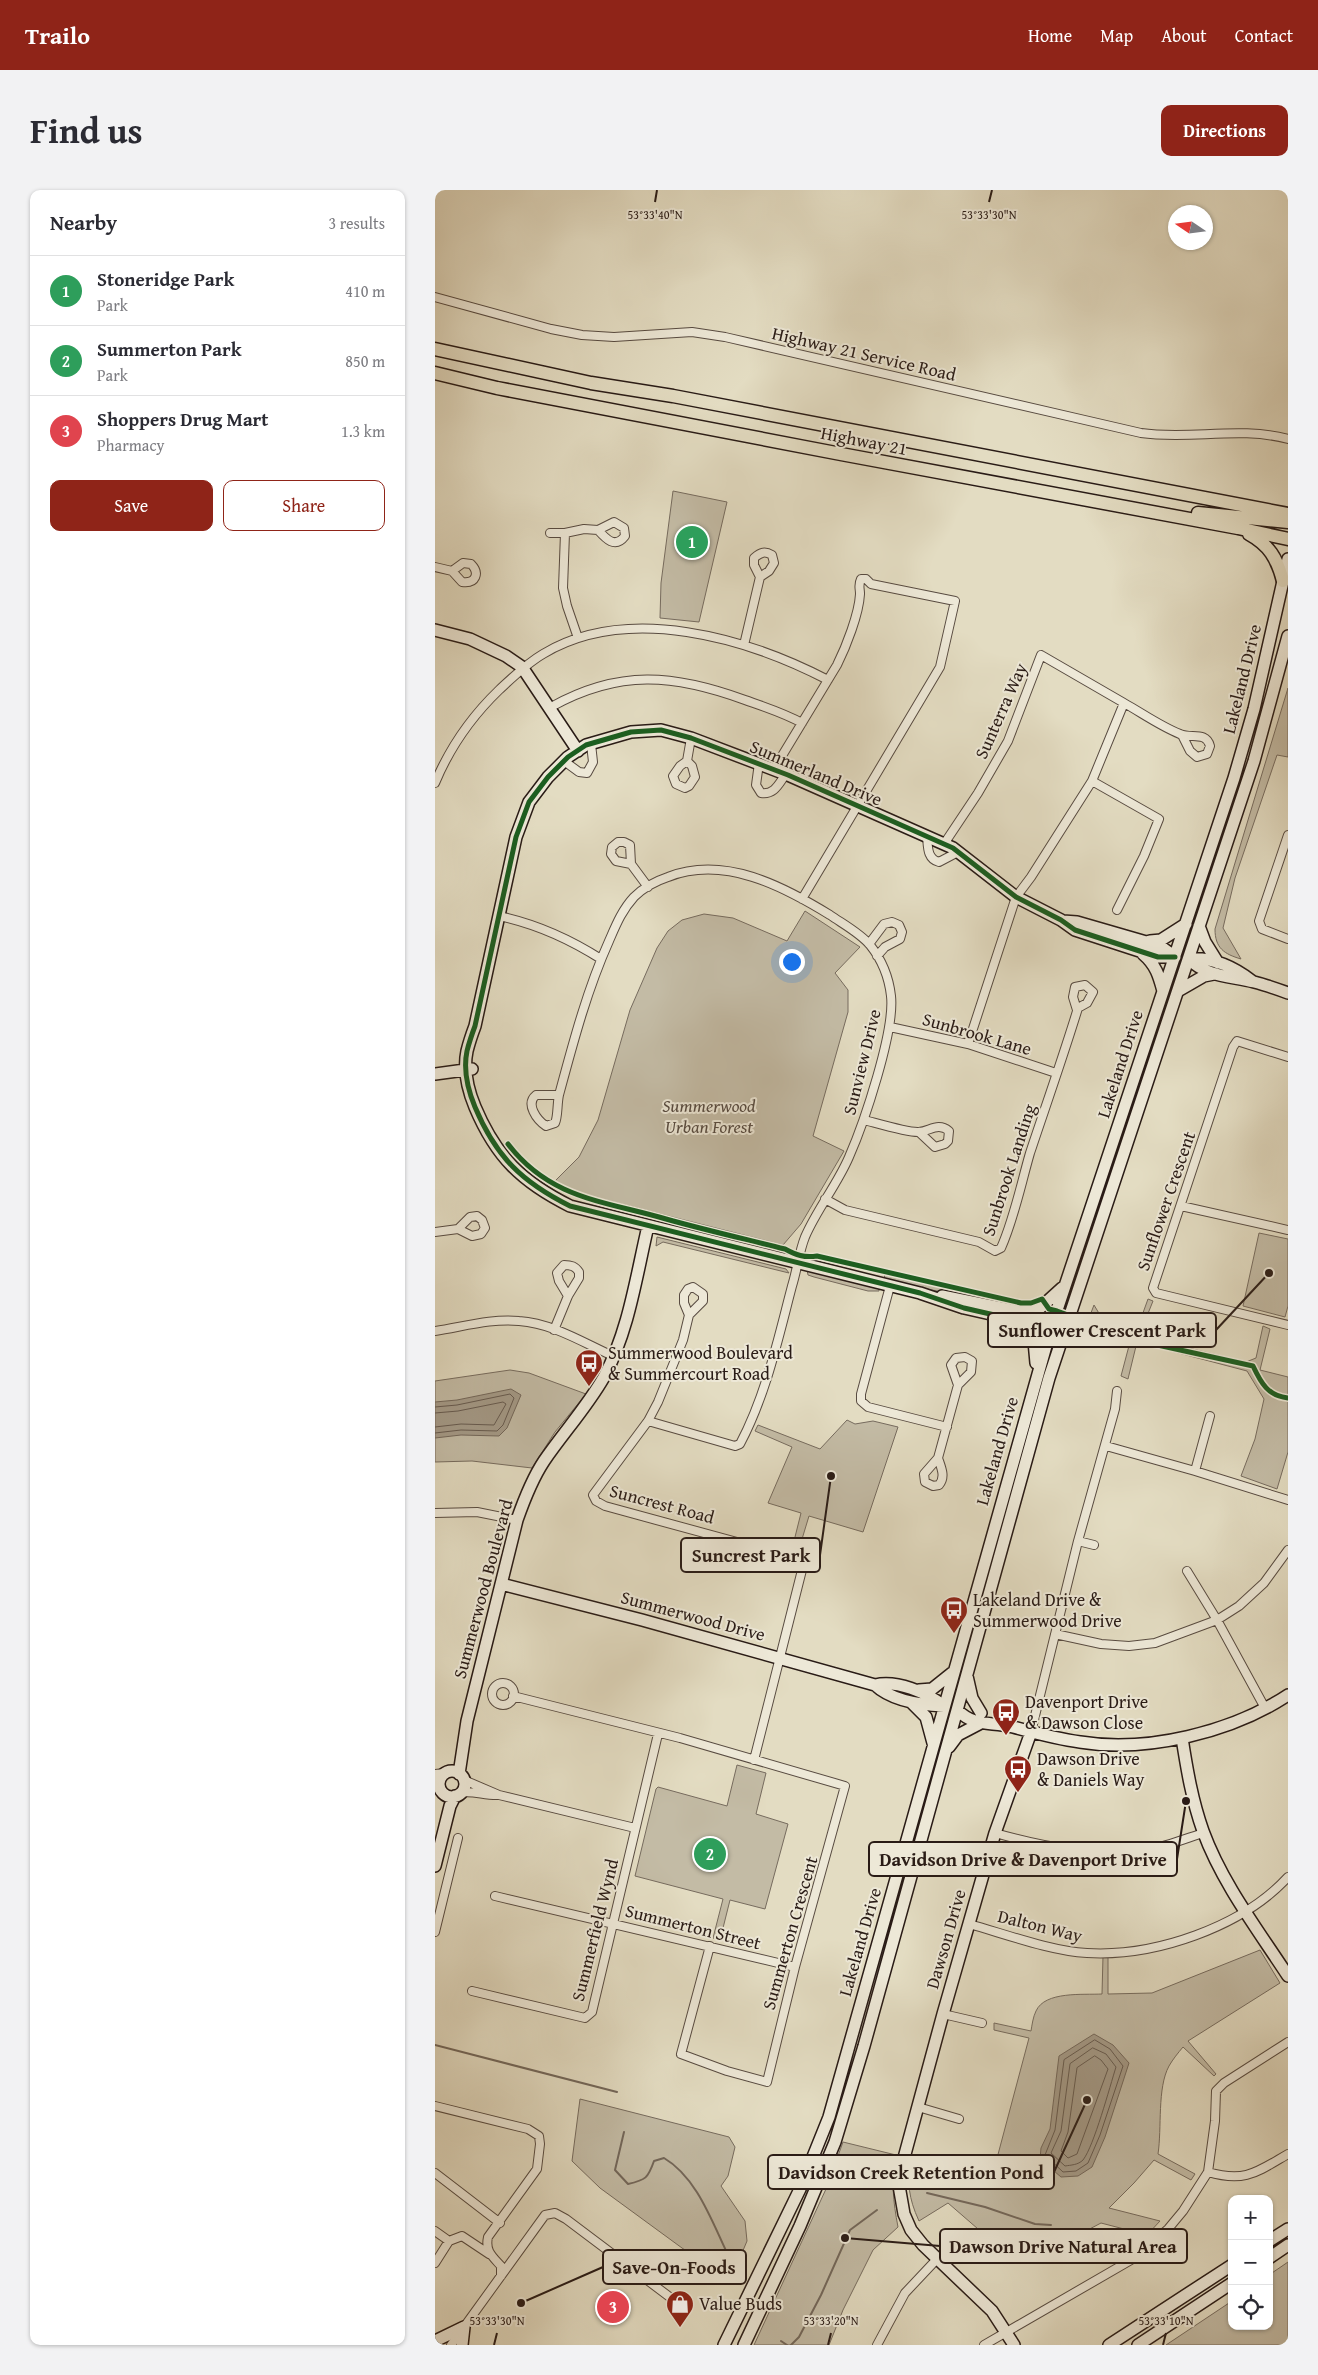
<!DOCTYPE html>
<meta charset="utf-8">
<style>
:root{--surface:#fff;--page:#f2f2f3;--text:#2b2b33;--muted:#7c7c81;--line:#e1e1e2;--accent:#8f2418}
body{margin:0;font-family:"Gentium Book Plus",serif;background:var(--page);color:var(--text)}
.controls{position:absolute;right:15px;bottom:15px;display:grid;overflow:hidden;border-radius:10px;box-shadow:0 1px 4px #0004}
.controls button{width:45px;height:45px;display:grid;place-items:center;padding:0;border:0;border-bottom:1px solid var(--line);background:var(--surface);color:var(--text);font:25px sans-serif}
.compass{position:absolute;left:733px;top:15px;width:45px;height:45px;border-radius:50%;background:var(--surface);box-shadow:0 1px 4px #0004;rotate:283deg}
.you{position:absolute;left:356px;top:771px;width:18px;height:18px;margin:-12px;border:4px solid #fff;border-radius:50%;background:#1a73e8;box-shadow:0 0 0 8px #1a73e833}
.badge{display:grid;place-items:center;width:32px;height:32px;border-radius:50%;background:var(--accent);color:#fff;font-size:16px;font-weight:700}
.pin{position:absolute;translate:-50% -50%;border:2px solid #fff;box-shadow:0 1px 5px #0006}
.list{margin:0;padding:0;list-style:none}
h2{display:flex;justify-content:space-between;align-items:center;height:65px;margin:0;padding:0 20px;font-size:21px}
h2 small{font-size:16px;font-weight:400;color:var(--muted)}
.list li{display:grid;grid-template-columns:32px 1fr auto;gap:15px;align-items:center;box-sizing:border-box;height:70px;padding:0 20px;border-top:1px solid var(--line)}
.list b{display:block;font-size:19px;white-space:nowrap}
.list p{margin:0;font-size:16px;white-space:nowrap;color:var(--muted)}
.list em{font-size:16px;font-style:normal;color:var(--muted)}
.actions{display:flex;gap:10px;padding:15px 20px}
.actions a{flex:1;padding:11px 0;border:1px solid var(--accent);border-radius:10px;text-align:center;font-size:18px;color:var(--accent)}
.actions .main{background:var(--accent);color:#fff}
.icon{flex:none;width:28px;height:28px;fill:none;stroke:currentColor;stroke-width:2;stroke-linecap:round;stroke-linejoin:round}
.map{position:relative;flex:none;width:853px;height:2155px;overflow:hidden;border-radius:10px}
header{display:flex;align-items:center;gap:30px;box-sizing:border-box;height:70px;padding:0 25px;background:var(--accent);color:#fff}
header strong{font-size:24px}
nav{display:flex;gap:28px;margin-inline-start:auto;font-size:18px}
.intro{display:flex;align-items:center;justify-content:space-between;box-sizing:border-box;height:120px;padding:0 30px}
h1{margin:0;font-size:35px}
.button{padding:12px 22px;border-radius:10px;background:var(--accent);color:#fff;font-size:18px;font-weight:700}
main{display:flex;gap:30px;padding:0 30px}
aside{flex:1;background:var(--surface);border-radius:10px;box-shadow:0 1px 4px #0004}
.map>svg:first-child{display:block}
.green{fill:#c3bba5;stroke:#766b5e}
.water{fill:#a49a88;stroke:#73675a}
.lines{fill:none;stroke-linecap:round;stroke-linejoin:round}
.shore{stroke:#665a4f;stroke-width:1}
.stream{stroke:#73675a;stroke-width:2}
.street-casing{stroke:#584b41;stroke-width:10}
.secondary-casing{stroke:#291b16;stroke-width:14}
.primary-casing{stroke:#291b16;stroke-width:15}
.street{stroke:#ede8d7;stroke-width:8}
.secondary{stroke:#ede8d7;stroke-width:11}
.primary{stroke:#e3dcc2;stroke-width:12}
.cycleway-casing{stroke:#ede8d7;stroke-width:8}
.cycleway{stroke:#1b5e20;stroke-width:5}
.ticks{fill:none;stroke:#291b16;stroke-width:2}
.labels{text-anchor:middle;stroke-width:4;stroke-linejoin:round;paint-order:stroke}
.street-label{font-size:18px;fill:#291b16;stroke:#ede8d7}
.park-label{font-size:18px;font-style:italic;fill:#574b41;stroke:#ede8d7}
.poi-label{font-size:18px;fill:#291b16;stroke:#ede8d7;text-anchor:start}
.ticks-label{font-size:12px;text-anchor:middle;fill:#291b16;stroke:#ede8d7;stroke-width:4;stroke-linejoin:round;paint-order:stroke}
.leader{fill:none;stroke:#291b16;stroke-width:2}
.callout-dot{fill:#291b16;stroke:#ede8d7;stroke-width:2}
.callout{fill:#ede8d7;stroke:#291b16;stroke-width:2}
.callout-label{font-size:19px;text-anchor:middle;font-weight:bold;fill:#291b16}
</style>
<header>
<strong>Trailo</strong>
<nav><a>Home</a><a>Map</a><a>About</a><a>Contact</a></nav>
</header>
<div class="intro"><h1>Find us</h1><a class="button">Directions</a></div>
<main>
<aside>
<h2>Nearby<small>3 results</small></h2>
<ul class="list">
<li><span class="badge" style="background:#2e9e5b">1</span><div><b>Stoneridge Park</b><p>Park</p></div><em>410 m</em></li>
<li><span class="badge" style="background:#2e9e5b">2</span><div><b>Summerton Park</b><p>Park</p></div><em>850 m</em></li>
<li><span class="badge" style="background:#e0444e">3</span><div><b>Shoppers Drug Mart</b><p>Pharmacy</p></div><em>1.3 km</em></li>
</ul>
<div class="actions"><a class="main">Save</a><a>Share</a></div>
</aside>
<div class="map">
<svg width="853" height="2155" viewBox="0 0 853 2155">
<rect width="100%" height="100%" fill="#e3dcc2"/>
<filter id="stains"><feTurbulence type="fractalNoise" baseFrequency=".004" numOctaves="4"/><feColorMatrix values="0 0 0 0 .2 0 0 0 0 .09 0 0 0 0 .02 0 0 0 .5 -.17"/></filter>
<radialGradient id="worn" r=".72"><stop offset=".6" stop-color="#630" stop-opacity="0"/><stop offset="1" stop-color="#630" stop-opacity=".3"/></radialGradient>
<!-- green -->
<path class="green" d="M238,301l54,11 -28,120 -39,-4 1,-35z
M853,498v69l-11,-2 -42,123 -12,50 18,31c-17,-5 -26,-11 -26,-30z
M370,721l55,36 -25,26 13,17v22l-35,124 31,15 -43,73 -18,21 -206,-52 -24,-10 26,-26 19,-37 32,-110 27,-62 11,-17 14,-11 22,-6 29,4 54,23z
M212,1025l102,26 -1,3 -78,-20 -7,2 -18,-7z
M824,1043l29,6v67l-3,11 -42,-11z
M222,1047l129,32 3,4 -126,-31 -7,4z
M372,1080l72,18v3h-11l-54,-14 -6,-2z
M450,1084l140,31 17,-4 -13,7 -124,-23 -21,-6z
M713,1109l5,2 -14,35 107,26 10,-4 7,-32 7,3 -10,41 28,7v75l-11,37 -36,-13 14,-37 9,-40 -17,-28 -110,-29 -9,37 -7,-3 9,-34 -46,-11 10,-26 15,25 26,5z
M75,1180l19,3 57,21 -31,38 -23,36 -60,-7 -37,1v-81z
M412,1230l8,4 18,-3 25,6 -35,105 -54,-16 -10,33h-7l9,-36 -33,-10 24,-56 -37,-16 3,-6 62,24z
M302,1575l29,8 -10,41 32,10 -23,85 -35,-9 -10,40 -7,-2 10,-39 -88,-23 21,-87 2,-2 69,19z
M825,1760l20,33 -92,58 28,33 -2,2 -31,-29c-5,6 -10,12 -14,19 -12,22 -7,62 -11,88l37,20 -4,6 -37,-20 -20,23 -25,25 51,13 -13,14 -46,-12 -76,40 -10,-2 -67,-58 -29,18c-11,-24 -11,-37 -10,-62l83,18 37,-139 -35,-8v-7l37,8c1,-6 2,-14 5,-20 9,-20 47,-16 66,-17l1,-38h5v38l44,-1z
M145,1909l149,38 6,10 -7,29 -7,10 24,35 2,20 -8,19 -15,16 -42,-28 -82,-60 -28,-27z
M408,1952l53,13c-5,26 -3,46 2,72l-25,23 -30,60 -14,35h-75l72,-156z
M853,2072v83h-122l66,-44v25h37v-51z"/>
<!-- water -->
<path class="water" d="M76,1199l10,6 -14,33 -8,8 -38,-1 -26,3v-36l22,-2z
M659,1844l19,11 16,18 -24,74 -13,30 -14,9 -17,1 -21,-18 1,-11 9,-19 9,-73z"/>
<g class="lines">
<!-- shore -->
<path class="shore" d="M0,1217l22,-2 53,-11 4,4 -11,27 -6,6 -36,-1 -26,3
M0,1223l23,-2 45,-9 3,2 -12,21 -33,-1 -26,3
M660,1850l15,9 13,17 -23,69 -12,28 -12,8 -13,1 -18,-17 10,-25 9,-70z
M658,1858l13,6 10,13c-6,19 -22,79 -33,93 -5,5 -12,5 -18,6l-14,-13 10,-22 9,-67z
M660,1866l6,4 7,9 -31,85 -9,4 -7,-7 7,-19 9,-64z"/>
<!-- stream -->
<path class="stream" d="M0,1855l182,47
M189,1942l-9,38 13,14c18,-4 20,-6 26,-23l10,-3c34,20 49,67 66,101
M492,2003l58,14 50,17 16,1
M346,2151l6,4
M356,2155l8,-8 22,-42 29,-65 27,-20"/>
<!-- street casing -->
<g class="street-casing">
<path id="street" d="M0,107l116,32 31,6 32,2 78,-5 33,5 416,96c49,7 99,-7 147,6
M115,343h15
M0,377l17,4 10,11c14,2 18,-9 9,-18l-8,-1 -11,8
M143,448l-11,-32 -4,-18 2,-55 19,-4 14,1c8,9 17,19 27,6l-1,-8 -10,-6 -16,8
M309,455l16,-68 9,-6 5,-8 -2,-8c-7,-4 -11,-3 -18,3v7l6,12
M689,513c18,10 36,23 56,31 11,5 26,-3 30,12l-3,8 -10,3 -7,-6 -8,-16
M116,517c68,-38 123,-33 194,-7 20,7 39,13 57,23
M129,571l15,11 8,1 6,-11 -2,-18
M252,571l5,5 3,11 -6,9 -4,2 -9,-4 -3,-8 7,-10 7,-5 4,-23
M324,573l-3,22 5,8c14,2 18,-10 25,-19
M339,579l63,-104c9,-18 22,-51 23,-71 0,-6 -2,-9 1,-15h5l5,5 84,17 -15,66 -138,232
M657,591l67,38 -15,37 -27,54
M0,593c15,-36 36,-66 64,-93 14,-13 27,-26 44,-36 85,-51 204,-16 285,26
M853,645l-29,86 3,8 26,10
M492,646c1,11 0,23 12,26l19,-10
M509,654l34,-51 30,-52 33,-86 83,48 -32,78 -61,96 -15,20 -48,147
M196,674l-15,-3 -5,-7 1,-7 6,-5h6l6,3 1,19 17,23
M64,726c38,8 69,22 102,43
M434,754l15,-20 8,-2 7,3 3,7 -2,7 -15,8 -8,9
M455,837l78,17 88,29
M853,867l-51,-16 -4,6 -80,241 3,5 132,32
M101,905h23c-2,9 -1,22 -4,28l-9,3c-9,-6 -21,-22 -10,-31z
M124,905c14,-52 28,-105 50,-154 7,-16 13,-31 25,-44 10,-10 22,-16 34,-20 56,-22 115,9 162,38 13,9 30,18 40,30 12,15 19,33 21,51 4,35 -27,127 -42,161 -12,28 -32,52 -44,80 -6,15 -8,33 -13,49 -14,53 -26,109 -52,158l-5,2 -87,-25
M429,930c12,3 45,13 55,12 11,-1 19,-10 30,-1l-1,10 -3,3 -10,3 -16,-15
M390,1009l20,11 134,32 16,9 6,-3c13,-29 20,-64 29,-95 16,-48 33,-96 48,-145l9,-5 6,-11 -8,-7 -10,2 -2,10 4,13
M746,1016l107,24
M0,1042l23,-3 12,-12 7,-1 5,4 3,8 -4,6 -9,2 -14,-7
M455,1096l-29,108v7l7,6 79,20
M254,1125l14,-14v-7l-10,-7 -5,2 -4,6v8l5,12 -6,25 -25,62 -10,19 -55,74 3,6 9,5 194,53 4,7 -49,194
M119,1140l14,-34 11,-18v-6c-4,-6 -8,-7 -15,-7l-7,8 2,8 9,15
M0,1141c27,-4 57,-13 84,-10 33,2 65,22 94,35
M671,1256l89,25 93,29
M503,1268c3,9 8,19 1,27l-6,1 -8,-4 -1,-8 14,-16 20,-73 13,-13 1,-11 -7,-4 -9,1 -5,7 7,20
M760,1281l15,-55
M0,1323l42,-1 40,8
M643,1351l16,4
M752,1381l30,49 48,88
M620,1444l46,10 28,2 26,-3 62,-23 22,-14 25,-23 24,-33
M57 1504a11 11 0 1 1 22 0a11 11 0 1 1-22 0Z
M78,1506l167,42 165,48 -50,181 -28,115 -40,-11 -46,-17 29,-108
M596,1542l47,-191 37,-132 2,-18
M0,1584l9,-1
M0,1595l5,3
M24,1603c13,-3 26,3 40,2l-35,-15
M64,1605l136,33
M560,1643c49,14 98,23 149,17 20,-2 41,-12 60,-17
M60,1706l300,71
M534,1734c36,10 82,27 118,29 68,4 155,-26 201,-76
M0,1742l23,-94
M37,1801l113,27 7,-6 66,-278
M508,1824l39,9
M0,1916l93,23 11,7 1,8 -3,25 -49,68c-3,14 4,19 13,29v10
M483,1917l41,12
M773,1982c37,11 49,0 80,-18
M0,1983l65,50
M0,2041l14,10
M0,2073l14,-22 13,-5 27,18
M16,2155l94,-130 10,-2 11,6 109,82
M442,2155l28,-52 32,-34
M549,2155l147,-85 37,-31 15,-18 25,-39 7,-51 1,-30 8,-8 64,-41"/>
</g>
<!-- secondary casing -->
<g class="secondary-casing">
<path id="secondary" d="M0,440l35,9 36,17 16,11 56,84
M628,731l14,1 83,24 15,11
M764,736l6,16 13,21
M715,751l11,-1 25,-16
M708,764c13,11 16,22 20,37
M754,769c17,18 42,17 65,23 12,3 23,7 34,11
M754,769c23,-2 45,8 63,22
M743,801l26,-15 10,-2
M0,884l37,-5
M507,1106l119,24
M591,1120l14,-2 22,-20
M580,1129l19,22 2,22
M622,1139l-93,-21 -44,-15 -350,-87c-48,-24 -74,-49 -95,-99 -7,-17 -12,-37 -8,-56 2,-8 5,-17 8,-25l41,-189 13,-35 19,-25 20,-20 18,-12 45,-13 30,-2 30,8 97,37 165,73 63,49 45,23 14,10 83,27h17
M66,1394l141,36 233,65c17,16 46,20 69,21
M532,1486l5,22 9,15
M440,1495c22,-5 51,7 69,21
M484,1500l13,-1 20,-16
M477,1513l14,14 7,26
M522,1520c19,18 33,11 56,17 22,6 44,12 67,15 67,11 152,-10 208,-47
M747,1548c5,32 10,62 21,93 19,52 55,99 85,145
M514,1557l9,-12 21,-11
M4 1594a13 13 0 1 1 26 0a13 13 0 1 1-26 0Z
M24,1584l8,-53 50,-201c7,-20 15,-41 27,-59 19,-28 43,-54 60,-84 25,-47 32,-100 44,-151
M0,1676l15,-60 5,-10
M834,2051l19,-12
M834,2068l19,-13
M0,2151l29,-14
M27,2155l2,-18
M289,2155l76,-156 29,-72 222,-789 183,-550 20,-69 34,-150
M309,2155l56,-119 35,-84 29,-96 185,-668 205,-617 34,-125
M579,2155l-22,-34 -69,-66 -12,-15 -7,-16 -6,-34 45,-166 52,-181 36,-101
M674,2155l123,-80
M703,2155l94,-62"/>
</g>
<!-- primary casing -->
<g class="primary-casing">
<path id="primary" d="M0,159l156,34 82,13 615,118
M0,183l62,15 344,66 397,74 50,11
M763,323l90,9
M814,344c20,11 28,24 34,47"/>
</g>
<!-- street -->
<use href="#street" class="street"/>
<!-- secondary -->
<use href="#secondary" class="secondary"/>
<!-- primary -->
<use href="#primary" class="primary"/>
<!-- cycleway casing -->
<g class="cycleway-casing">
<path id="cycleway" d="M73,954c42,55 96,57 158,75 39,11 79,20 119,30 11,6 19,9 32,7l204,47h10l11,-4 7,10 8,2 25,9 7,-3 23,18 141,31c8,17 15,30 35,32
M629,1141l-100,-23 -44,-15 -350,-87c-48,-24 -74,-49 -95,-99 -7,-17 -12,-37 -8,-56 2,-8 5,-17 8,-25l41,-189 13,-35 19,-25 20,-20 18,-12 45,-13 30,-2 30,8 97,37 165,73 63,49 45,23 14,10 83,27h17"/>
</g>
<!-- cycleway -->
<use href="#cycleway" class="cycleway"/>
</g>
<!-- ticks -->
<path class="ticks" d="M220,12l2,-12M554,12l3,-12M59,2155l3,-12M393,2155l3,-12M728,2155l3,-12"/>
<!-- icons -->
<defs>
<g id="bus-pin" transform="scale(1.4375)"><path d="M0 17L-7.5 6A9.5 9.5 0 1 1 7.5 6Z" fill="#8f2418" stroke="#ede8d7"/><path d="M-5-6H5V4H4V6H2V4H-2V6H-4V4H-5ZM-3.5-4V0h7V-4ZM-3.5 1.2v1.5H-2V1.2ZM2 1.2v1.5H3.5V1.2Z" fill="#fff"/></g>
<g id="shop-pin" transform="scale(1.4375)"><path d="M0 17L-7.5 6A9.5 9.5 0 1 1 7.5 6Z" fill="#8f2418" stroke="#ede8d7"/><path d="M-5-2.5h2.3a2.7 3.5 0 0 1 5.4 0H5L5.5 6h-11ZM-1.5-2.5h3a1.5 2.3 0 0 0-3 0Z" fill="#fff"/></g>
</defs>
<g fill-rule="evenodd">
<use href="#bus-pin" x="154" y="1173"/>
<use href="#bus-pin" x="519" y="1420"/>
<use href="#bus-pin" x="571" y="1522"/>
<use href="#bus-pin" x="583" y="1579"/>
<use href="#shop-pin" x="245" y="2114"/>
</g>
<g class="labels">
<!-- street labels -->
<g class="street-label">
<text transform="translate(429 164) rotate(13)" y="6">Highway 21 Service Road</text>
<text transform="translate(429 251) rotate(11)" y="6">Highway 21</text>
<text transform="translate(807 489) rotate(-76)" y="6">Lakeland Drive</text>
<text transform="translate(566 521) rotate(-66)" y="6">Sunterra Way</text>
<text transform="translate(381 583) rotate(23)" y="6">Summerland Drive</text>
<text transform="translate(542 844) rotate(16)" y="6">Sunbrook Lane</text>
<text transform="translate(427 872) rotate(-76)" y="6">Sunview Drive</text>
<text transform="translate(685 874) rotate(-72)" y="6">Lakeland Drive</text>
<text transform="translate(574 980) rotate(-72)" y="6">Sunbrook Landing</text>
<text transform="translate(731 1011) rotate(-71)" y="6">Sunflower Crescent</text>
<text transform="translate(562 1261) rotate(-74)" y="6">Lakeland Drive</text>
<text transform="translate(227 1314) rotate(15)" y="6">Suncrest Road</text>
<text transform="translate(48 1399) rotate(-75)" y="6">Summerwood Boulevard</text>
<text transform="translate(258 1426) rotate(15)" y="6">Summerwood Drive</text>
<text transform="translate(605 1736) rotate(14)" y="6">Dalton Way</text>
<text transform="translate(258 1737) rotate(14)" y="6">Summerton Street</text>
<text transform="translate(160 1740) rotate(-76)" y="6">Summerfield Wynd</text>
<text transform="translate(355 1743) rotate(-74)" y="6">Summerton Crescent</text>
<text transform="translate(511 1749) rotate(-74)" y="6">Dawson Drive</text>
<text transform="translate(425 1752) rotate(-74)" y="6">Lakeland Drive</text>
</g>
<!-- park labels -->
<g class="park-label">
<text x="274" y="922">Summerwood<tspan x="274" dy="21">Urban Forest</tspan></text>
</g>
<!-- poi labels -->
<g class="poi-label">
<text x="173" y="1169">Summerwood Boulevard<tspan x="173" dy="21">&amp; Summercourt Road</tspan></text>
<text x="538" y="1416">Lakeland Drive &amp;<tspan x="538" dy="21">Summerwood Drive</tspan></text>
<text x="590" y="1518">Davenport Drive<tspan x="590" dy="21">&amp; Dawson Close</tspan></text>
<text x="602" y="1575">Dawson Drive<tspan x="602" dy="21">&amp; Daniels Way</tspan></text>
<text x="264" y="2120">Value Buds</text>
</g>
</g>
<g class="ticks-label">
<text x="220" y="29">53°33'40"N</text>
<text x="554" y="29">53°33'30"N</text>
<text x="62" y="2135">53°33'30"N</text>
<text x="396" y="2135">53°33'20"N</text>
<text x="731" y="2135">53°33'10"N</text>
</g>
<!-- callouts -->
<path class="leader" d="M834 1083L781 1140M396 1286L385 1365M751 1611L742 1669M652 1910L619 1982M410 2048L505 2056M86 2113L168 2077"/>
<g class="callout-dot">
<circle cx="834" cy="1083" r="5"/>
<circle cx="396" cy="1286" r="5"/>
<circle cx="751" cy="1611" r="5"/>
<circle cx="652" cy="1910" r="5"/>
<circle cx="410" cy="2048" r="5"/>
<circle cx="86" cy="2113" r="5"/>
</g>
<g class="callout">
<rect x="553" y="1123" width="228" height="34" rx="5"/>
<rect x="246" y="1348" width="139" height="34" rx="5"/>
<rect x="434" y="1652" width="308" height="34" rx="5"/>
<rect x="333" y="1965" width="286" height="34" rx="5"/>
<rect x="505" y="2039" width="247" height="34" rx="5"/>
<rect x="168" y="2060" width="143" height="34" rx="5"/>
</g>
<g class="callout-label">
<text x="667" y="1147">Sunflower Crescent Park</text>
<text x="316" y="1372">Suncrest Park</text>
<text x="588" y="1676">Davidson Drive &amp; Davenport Drive</text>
<text x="476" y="1989">Davidson Creek Retention Pond</text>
<text x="628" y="2063">Dawson Drive Natural Area</text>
<text x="239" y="2084">Save-On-Foods</text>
</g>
<rect width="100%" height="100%" filter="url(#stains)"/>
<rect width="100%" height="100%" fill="url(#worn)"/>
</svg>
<div class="controls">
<button>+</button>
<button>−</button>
<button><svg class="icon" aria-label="locate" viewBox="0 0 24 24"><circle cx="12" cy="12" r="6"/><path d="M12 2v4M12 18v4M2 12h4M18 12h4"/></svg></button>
</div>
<svg class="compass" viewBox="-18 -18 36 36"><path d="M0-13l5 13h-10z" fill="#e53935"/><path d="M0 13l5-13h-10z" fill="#7c7c81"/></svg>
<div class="you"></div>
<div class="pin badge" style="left:257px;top:352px;background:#2e9e5b">1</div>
<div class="pin badge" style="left:275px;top:1664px;background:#2e9e5b">2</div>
<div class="pin badge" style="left:178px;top:2117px;background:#e0444e">3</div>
</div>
</main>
